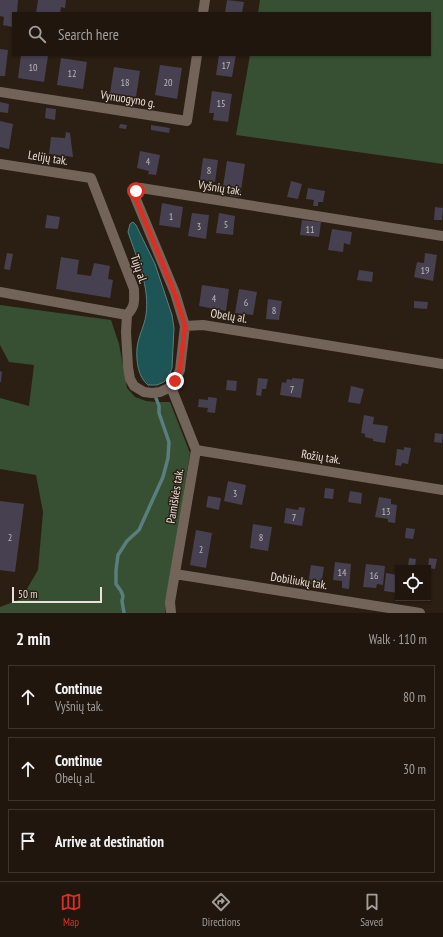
<!DOCTYPE html>
<meta charset="utf-8">
<style>
:root{--surface:#20160e;--page:#2d231c;--text:#f1f3f6;--muted:#a29f9e;--line:#3d352e;--accent:#d93025}
body{margin:0;font-family:"PT Sans Narrow",sans-serif;background:var(--page);color:var(--text)}
.controls{position:absolute;right:12px;bottom:12px;display:grid;overflow:hidden;border-radius:0px;box-shadow:0 1px 3px #0004}
.controls button{width:36px;height:36px;display:grid;place-items:center;padding:0;border:0;border-bottom:1px solid var(--line);background:var(--surface);color:var(--text);font:20px sans-serif}
.scale{position:absolute;left:12px;bottom:10px;width:90px;box-sizing:border-box;padding-left:4px;border:2px solid #eae1da;border-top:0;font-size:11px;line-height:14px;white-space:nowrap;color:#eae1da;-webkit-text-stroke:3px #2b1e13;paint-order:stroke}
.stop{position:absolute;width:12px;height:12px;margin:-9px;border:3px solid #d93025;border-radius:50%;background:#fff}
.stop.end{background:#d93025;border-color:#fff;box-shadow:0 1px 4px #0008}
.list{margin:0;padding:0;list-style:none}
h2{display:flex;justify-content:space-between;align-items:center;height:52px;margin:0;padding:0 16px;font-size:17px}
h2 small{font-size:13px;font-weight:400;color:var(--muted)}
.list li{display:grid;grid-template-columns:26px 1fr auto;gap:12px;align-items:center;box-sizing:border-box;height:64px;margin:0 8px 8px;padding:0 8px;border:1px solid var(--line);border-radius:0px}
.list b{display:block;font-size:15px;white-space:nowrap}
.list p{margin:0;font-size:13px;white-space:nowrap;color:var(--muted)}
.list em{font-size:13px;font-style:normal;color:var(--muted)}
.icon{flex:none;width:22px;height:22px;fill:none;stroke:currentColor;stroke-width:2;stroke-linecap:round;stroke-linejoin:round}
.map{position:relative;flex:none;width:443px;height:613px;overflow:hidden}
.search{position:absolute;background:var(--surface);box-shadow:0 1px 3px #0004;left:12px;right:12px;top:12px;height:44px;display:flex;align-items:center;gap:10px;box-sizing:border-box;padding:0 14px;border-radius:0px;color:var(--muted);font-size:15px}
.sheet{height:268px;background:var(--surface)}
nav{display:flex;justify-content:space-around;align-items:center;box-sizing:border-box;height:56px;border-top:1px solid var(--line);background:var(--surface);font-size:11px;color:var(--muted)}
nav a{display:grid;justify-items:center;gap:2px}
nav .on{color:var(--accent)}
.map>svg:first-child{display:block}
.green{fill:#375033}
.water{fill:#1d5455;stroke:#5a7e7d}
.lines{fill:none;stroke-linecap:round;stroke-linejoin:round}
.stream{stroke:#5a7e7d;stroke-width:3.5}
.building{fill:#474050}
.minor{stroke:#736459;stroke-width:10}
.route{stroke:#d93025;stroke-width:5}
.labels{text-anchor:middle;stroke-width:3;stroke-linejoin:round;paint-order:stroke}
.number-label{font-size:10px;fill:#c1b9b8}
.street-label{font-size:12px;fill:#eae1da;stroke:#2b1e13}
</style>
<div class="map">
<svg width="443" height="613" viewBox="0 0 443 613">
<rect width="100%" height="100%" fill="#2b1e13"/>
<!-- green -->
<path class="green" d="M260,0h183v164l-207,-29 14,-80h180v-42h-172z
M0,305l111,15 8,24 8,44 8,9 11,4 9,1h15l20,51 -25,160h-165v-6l21,-8 17,-29 5,-58 -7,-37 -36,-6v-71l29,8 5,-41 -25,-3 -9,-17z"/>
<!-- water -->
<path class="water" d="M133,222l3,3 19,39 17,51 2,13 -2,40 -3,8 -5,6 -7,3h-9c-10,-8 -12,-24 -11,-37 1,-11 7,-21 9,-33 4,-28 -9,-56 -18,-83l2,-8z"/>
<g class="lines">
<!-- stream -->
<path class="stream" d="M124,613l-2,-12 1,-5 -2,-5 -5,-7v-14l2,-15 9,-14 12,-11 24,-53 5,-19 1,-16 -10,-29v-7l-3,-8"/>
</g>
<!-- building -->
<path class="building" d="M0,0h18l-1,13h-4v14l-10,-2 1,-8 -4,-1z
M38,0h28l-1,8 -4,-1 -1,6h-24z
M227,0l17,2 -2,11h-17z
M0,49l8,1 -3,26h-5z
M21,55h18l9,1 -4,26 -26,-4z
M219,55h17l-4,22 -16,-2z
M61,58l26,4 -4,27 -26,-4z
M160,65l22,3 -5,31 -22,-4z
M114,67l26,4 -4,26 -26,-4z
M212,91l20,3 -4,28 -15,-2 1,-7h-5z
M0,102l9,2 -1,9 -8,-1z
M46,108l10,1 -1,11 -10,-2z
M0,121l13,3 -4,25 -9,-2z
M120,124l7,1 -1,4 -7,-1z
M151,125l19,3 -1,5 -18,-3z
M66,132l4,1 3,24 -24,-3 2,-17 14,1z
M140,151l20,4 -4,20 -8,-1 1,-3 -12,-3z
M203,158l15,2 -3,22 -15,-2z
M227,161l18,3 -5,33 -10,-1 2,-9 -9,-1z
M291,181l11,3 -4,15 -11,-2z
M308,188l17,3 -2,11h-5v4h-5l1,-6 -8,-1z
M162,203l21,4 -3,21 -21,-3z
M435,207l8,1 -1,12h-8z
M192,213l17,2 -3,24 -18,-3z
M219,213l16,3 -2,19 -17,-2z
M47,215l13,2 -2,12 -13,-1z
M302,220l19,2 -2,15 -19,-2z
M332,229l20,3 -2,13 -6,-2 -1,9 -15,-2z
M7,253l6,1 -3,16 -6,-1z
M425,253l12,2 -4,26 -19,-4 3,-15 7,1z
M61,257l18,3 -2,14 14,2 3,-13 16,3 -2,13 5,1 -3,18 -54,-9z
M359,270l14,2 -1,10 -15,-2z
M202,285l27,4 -3,22 -27,-5z
M239,289l18,3 -4,23 -18,-2z
M268,299l14,2 -3,19 -13,-1z
M414,301l14,1 -1,7 -13,-1z
M0,371l2,1 -1,10h-1z
M258,378l10,1 -2,10h-4l-1,7 -5,-1z
M292,378l12,1 -3,19 -21,-3 2,-13 4,1 1,-4 5,1z
M227,380l10,1 -1,10 -10,-1z
M351,386l13,3 -4,15 -12,-2z
M208,397l9,1 -2,15 -8,-1 1,-4 -10,-1 1,-8 9,1z
M364,415l10,2 -1,7 15,2 -3,17 -12,-2v-2l-8,-2v-3l-4,-1z
M435,433l8,1 -1,9 -8,-1z
M404,447l7,1 -3,16 -6,-1 -1,3 -6,-1 2,-16 7,1z
M228,481l18,4 -4,20 -18,-4z
M325,488l9,1 -1,10 -9,-1z
M350,491l12,2 -1,11 -13,-2z
M208,496l13,2 -2,12 -13,-3z
M379,497l12,2v5l6,1 -2,18 -7,-1v-3l-13,-2z
M0,501l24,3 -9,68 -15,-2z
M299,507l6,1 -3,18 -18,-3 2,-15 12,2z
M253,524l19,3 -4,24 -18,-3z
M406,528l9,1 -2,10 -8,-1z
M196,530l16,3 -6,35 -16,-3z
M409,558l7,1 -1,8 -7,-1z
M429,558l8,1 -2,10 -7,-1z
M335,562l16,2 -2,25 -7,-1v-7l-9,-1z
M366,564l19,2 -2,19 -6,-1 -1,4 -13,-1z
M311,565l13,2 -3,19 -13,-2z
M386,573l12,2v18l-14,-2z"/>
<g class="lines">
<!-- minor -->
<path class="minor" d="M203,13l2,-13
M0,92l187,29 10,-66
M0,164l91,14 43,111c0,12 2,16 -7,26l-127,-23
M127,315l-1,17 2,35 2,12 4,7 10,6 8,1 8,-1 11,-5 4,-6 5,-11 5,-44 18,-1 240,39
M185,326l-10,-33 -40,-96 1,-6 5,-3 302,48
M171,387l25,63 -26,152 1,11
M196,450l247,40
M175,574l245,39"/>
</g>
<g class="lines">
<!-- route -->
<path class="route" d="M136,191l-1,6 40,97 10,32 -5,44 -5,11"/>
</g>
<g class="labels">
<!-- number labels -->
<g class="number-label">
<text x="226" y="69">17</text>
<text x="33" y="71">10</text>
<text x="72" y="77">12</text>
<text x="125" y="86">18</text>
<text x="168" y="86">20</text>
<text x="221" y="107">15</text>
<text x="148" y="165">4</text>
<text x="209" y="174">8</text>
<text x="171" y="220">1</text>
<text x="226" y="228">5</text>
<text x="199" y="230">3</text>
<text x="310" y="233">11</text>
<text x="425" y="274">19</text>
<text x="214" y="302">4</text>
<text x="246" y="306">6</text>
<text x="274" y="314">8</text>
<text x="292" y="393">7</text>
<text x="235" y="497">3</text>
<text x="386" y="515">13</text>
<text x="294" y="521">7</text>
<text x="10" y="541">2</text>
<text x="261" y="541">8</text>
<text x="201" y="553">2</text>
<text x="342" y="576">14</text>
<text x="374" y="579">16</text>
</g>
<!-- street labels -->
<g class="street-label">
<text transform="translate(128 99) rotate(9)" y="4">Vynuogyno g.</text>
<text transform="translate(48 158) rotate(9)" y="4">Lelijų tak.</text>
<text transform="translate(220 188) rotate(9)" y="4">Vyšnių tak.</text>
<text transform="translate(139 269) rotate(71)" y="4">Tujų al.</text>
<text transform="translate(229 316) rotate(9)" y="4">Obelų al.</text>
<text transform="translate(321 457) rotate(9)" y="4">Rožių tak.</text>
<text transform="translate(175 496) rotate(-81)" y="4">Pamiškės tak.</text>
<text transform="translate(299 581) rotate(9)" y="4">Dobiliukų tak.</text>
</g>
</g>
</svg>
<div class="controls">
<button><svg class="icon" aria-label="locate" viewBox="0 0 24 24"><circle cx="12" cy="12" r="6"/><path d="M12 2v4M12 18v4M2 12h4M18 12h4"/></svg></button>
</div>
<div class="scale">50 m</div>
<div class="stop" style="left:136px;top:191px"></div>
<div class="stop end" style="left:175px;top:381px"></div>
<div class="search"><svg class="icon" aria-label="search" viewBox="0 0 24 24"><circle cx="10" cy="10" r="6"/><path d="M15 15l6 6"/></svg>Search here</div>
</div>
<section class="sheet">
<h2>2 min<small>Walk · 110 m</small></h2>
<ul class="list">
<li><svg class="icon" aria-label="ahead" viewBox="0 0 24 24"><path d="M12 20V5M6 11l6-6 6 6"/></svg><div><b>Continue</b><p>Vyšnių tak.</p></div><em>80 m</em></li>
<li><svg class="icon" aria-label="ahead" viewBox="0 0 24 24"><path d="M12 20V5M6 11l6-6 6 6"/></svg><div><b>Continue</b><p>Obelų al.</p></div><em>30 m</em></li>
<li><svg class="icon" aria-label="arrive" viewBox="0 0 24 24"><path d="M6 21V4h12l-3 4 3 4H6"/></svg><div><b>Arrive at destination</b></div></li>
</ul>
</section>
<nav>
<a class="on"><svg class="icon" aria-label="map" viewBox="0 0 24 24"><path d="M3 6l6-2 6 2 6-2v14l-6 2-6-2-6 2zM9 4v14M15 6v14"/></svg>Map</a>
<a><svg class="icon" aria-label="directions" viewBox="0 0 24 24"><path d="M12 3l9 9-9 9-9-9zM9 14v-3h6M13 9l2 2-2 2"/></svg>Directions</a>
<a><svg class="icon" aria-label="saved" viewBox="0 0 24 24"><path d="M7 4h10v16l-5-4-5 4z"/></svg>Saved</a>
</nav>
